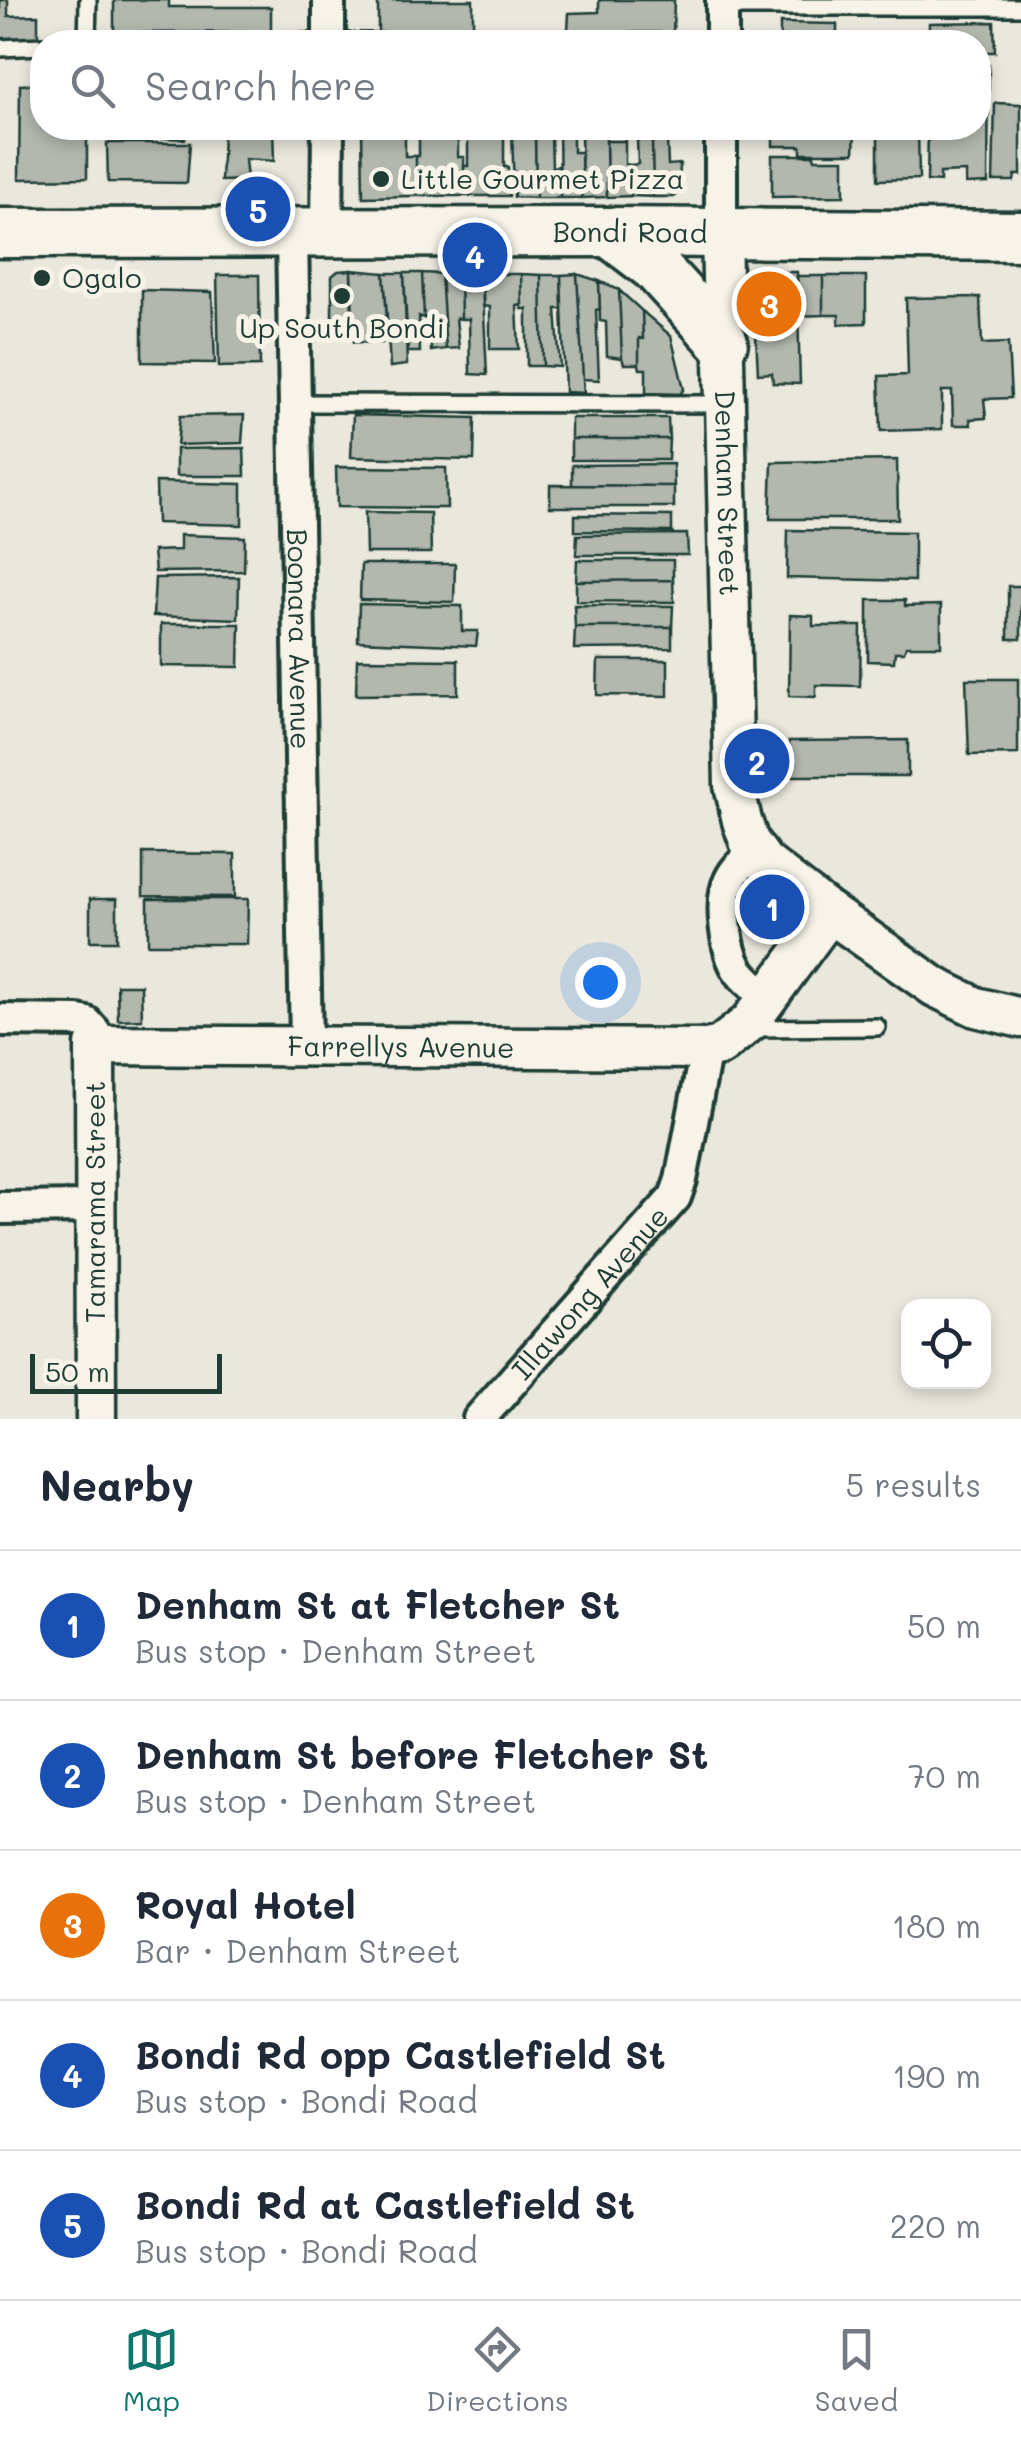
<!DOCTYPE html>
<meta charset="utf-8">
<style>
:root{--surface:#fff;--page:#f6f6f7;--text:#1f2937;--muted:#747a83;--line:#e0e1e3;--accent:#0f766e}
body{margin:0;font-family:Mali,sans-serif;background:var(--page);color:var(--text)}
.controls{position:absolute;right:30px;bottom:30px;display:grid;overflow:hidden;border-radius:20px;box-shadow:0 5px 15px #0003}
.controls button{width:90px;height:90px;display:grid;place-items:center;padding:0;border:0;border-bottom:2px solid var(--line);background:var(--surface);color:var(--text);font:50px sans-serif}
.scale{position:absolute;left:30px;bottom:25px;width:192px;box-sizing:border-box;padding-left:10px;border:5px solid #1f3d34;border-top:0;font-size:28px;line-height:35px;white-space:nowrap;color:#1f3d34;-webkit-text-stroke:8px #f7f3e8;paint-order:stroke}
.you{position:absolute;left:600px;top:982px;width:35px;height:35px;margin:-25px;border:8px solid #fff;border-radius:50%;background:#1a73e8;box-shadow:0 0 0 15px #1a73e833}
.badge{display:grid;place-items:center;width:65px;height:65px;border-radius:50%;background:var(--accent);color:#fff;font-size:32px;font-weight:700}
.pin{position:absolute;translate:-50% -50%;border:5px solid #fff;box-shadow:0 2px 10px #0006}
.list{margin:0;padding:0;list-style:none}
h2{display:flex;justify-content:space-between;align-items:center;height:130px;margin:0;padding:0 40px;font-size:42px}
h2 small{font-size:32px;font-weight:400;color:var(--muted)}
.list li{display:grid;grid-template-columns:65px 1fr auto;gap:30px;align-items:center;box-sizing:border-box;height:150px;padding:0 40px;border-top:2px solid var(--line)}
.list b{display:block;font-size:38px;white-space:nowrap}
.list p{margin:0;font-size:32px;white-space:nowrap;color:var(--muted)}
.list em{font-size:32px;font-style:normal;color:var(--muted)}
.icon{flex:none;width:55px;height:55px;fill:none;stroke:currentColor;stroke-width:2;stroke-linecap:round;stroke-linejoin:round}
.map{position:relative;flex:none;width:1021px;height:1419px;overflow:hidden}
.search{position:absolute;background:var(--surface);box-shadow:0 5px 15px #0003;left:30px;right:30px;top:30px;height:110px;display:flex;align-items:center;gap:25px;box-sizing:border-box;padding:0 35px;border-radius:40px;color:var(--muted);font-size:38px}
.sheet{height:880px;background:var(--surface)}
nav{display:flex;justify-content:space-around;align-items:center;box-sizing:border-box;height:140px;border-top:2px solid var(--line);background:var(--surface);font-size:28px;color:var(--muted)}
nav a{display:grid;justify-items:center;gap:5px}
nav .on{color:var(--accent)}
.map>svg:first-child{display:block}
.building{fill:#b2b8ae;stroke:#1f3d34;stroke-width:2.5}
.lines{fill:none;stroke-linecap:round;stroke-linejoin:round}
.service-casing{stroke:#1f3d34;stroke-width:22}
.minor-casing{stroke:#1f3d34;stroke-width:38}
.tertiary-casing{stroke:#1f3d34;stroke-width:45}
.primary-casing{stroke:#1f3d34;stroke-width:55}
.service{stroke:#f7f3e8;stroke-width:15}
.minor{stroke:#f7f3e8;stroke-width:30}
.tertiary{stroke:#f7f3e8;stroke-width:38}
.primary{stroke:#f7f3e8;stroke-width:48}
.poi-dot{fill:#1f3d34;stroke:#f7f3e8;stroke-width:4}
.labels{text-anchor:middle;stroke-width:10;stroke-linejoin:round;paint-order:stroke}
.poi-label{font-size:28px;fill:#1f3d34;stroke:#f7f3e8;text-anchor:start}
.street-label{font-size:28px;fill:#1f3d34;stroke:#f7f3e8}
</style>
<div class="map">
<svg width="1021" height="1419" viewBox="0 0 1021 1419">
<rect width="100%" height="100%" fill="#eae8dd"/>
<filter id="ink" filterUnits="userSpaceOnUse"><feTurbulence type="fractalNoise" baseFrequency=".01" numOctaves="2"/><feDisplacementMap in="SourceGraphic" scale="20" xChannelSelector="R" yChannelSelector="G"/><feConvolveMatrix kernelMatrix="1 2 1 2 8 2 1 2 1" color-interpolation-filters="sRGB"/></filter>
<g filter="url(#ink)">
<!-- building -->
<path class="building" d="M0,0h8v16l30,-1v23l-38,1z
M114,0h55v7h102v25l-157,1z
M378,0h95v34l-95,-1z
M599,0h75l-1,34 -105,-3 1,-18 30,-1z
M994,22l1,30h-17v-10h-49v-19z
M780,23l57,1v18h-57z
M978,65h11l-1,118 -22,1v-12l-26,1v9l-13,-1 1,-53h50z
M42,84v44h45v50l-68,1 1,-94z
M995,103l26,1v71h-6l-1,6h-21z
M113,128h73l-1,11 -72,-3z
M212,128h61l1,33 -29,-2 2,21 -26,1 2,-48h-11z
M362,128h43v28h11v40l-53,1z
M419,128h39v29h6v39h-48v-40h3z
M468,128h36v39h4l1,29h-45v-30h4z
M512,128h23l1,70 -22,-1z
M559,128h14v24h8l1,46h-22z
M581,128h25l1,69 -25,1z
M773,128h82l-1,25h-53v-7h-28z
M878,128h40l1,51 -41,1z
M551,134l1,33 7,-1 1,32h-24l-1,-63z
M637,140h15l1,57 -22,-1 -1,-31 8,-1z
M652,140h15l1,25 12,-1 -1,27 -5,6h-21z
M606,141h19v23l5,1 1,31 -24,1z
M107,143h83l-3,40 -79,-1z
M772,155h42l1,4h29v37l-72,1z
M351,270l33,3 3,44 -6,-1 1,27 -28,-1z
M351,270l1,53 -20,-2v-45l6,-5z
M760,272h37l3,112 -27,-1 -1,-10 -14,1 -5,-96z
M384,273h20l3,92 -17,2z
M404,273h18l2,45 -5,-2 1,36h-12z
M422,273l19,1 5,75 -15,2v-33h-7z
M441,274h19l1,45 -5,-1 3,30 -13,1z
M460,274h22l5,101 -17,-1 -1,-55h-8z
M482,274h39l1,31 -5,1 2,43h-29v-42l-7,-1z
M521,274l20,1 2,91h-16v-57h-5v-4z
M577,274l22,7 1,28 -4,1 3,70 -16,-1z
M577,274l6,105 1,14 -19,-1 -4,-117z
M217,275h42l1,91 -41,1z
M541,275h20l1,34h-6l4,58 -17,-1z
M797,276h26v39l-25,1z
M823,276h43v47l-27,1v-9h-16z
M599,281l20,9 3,68 -15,-2 -1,-34 -6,-1z
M142,290l70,2 3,71 -73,-1z
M619,290l23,21 1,28 -4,-1v26h-15l-2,-6z
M980,297l2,47 26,-1 3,55 -27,1 2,19 -16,1 1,6h-18l-1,-34h-10v38l-61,2 -2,-55 29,-1 -2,-77z
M642,311l29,25 13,53 -4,5 -34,-1v-24h-6l-1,-5v-26l4,1z
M244,415l-2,28 -65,2 3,-29z
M353,415l122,3 -1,42 -123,-3z
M571,418h97l1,21h-98z
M571,439h98l-1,21h-97z
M244,448l1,28h-69v-27z
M897,460l1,59h-128l2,-57z
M673,464l1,22 -102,-1v-20z
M336,467l110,1 1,40 -110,-1z
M156,482l86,2v41l-85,-2z
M550,485l124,1v21h-124z
M365,512l65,1 1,40h-65z
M575,515l97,1v16l-97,-1z
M788,530l126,2v49l-127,-3z
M687,534l1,21h-112l1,-20z
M180,535l65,2 -1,34 -89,1 -2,-21 27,-1z
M577,560h96v20l-97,1z
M361,564h94l-1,38 -94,-2z
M239,577l-1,42 -85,-3 2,-38z
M673,580l1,22 -98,-1v-20z
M1008,586h13v53h-13z
M868,600h37v6l36,-1v41h-35l-2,6h-9l-1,10 -26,-1z
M359,604l103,2v25h16l-2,15 -118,-5z
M574,605l99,1 -1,21h-97z
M790,615l23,1v10h48l-1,60 -44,-1v12l-27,-1z
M161,624h79l-1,43 -78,-1z
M575,627h97v21l-98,1z
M357,659l101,1v34l-102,1z
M598,660h70v36l-71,-1z
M966,679h52v75l-49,1z
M908,740v36h-120l1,-35z
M143,853l92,1v43l-92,-1z
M90,899h27v42h-27z
M148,899h100l-1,45h-99z
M117,985h24l1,34 -24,1z"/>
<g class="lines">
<!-- service casing -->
<g class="service-casing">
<path id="service" d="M722,7h299
M87,42l1,-42
M234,42h454
M0,48l42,-2
M295,403l430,1
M751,1028l126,-1"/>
</g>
<!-- minor casing -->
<g class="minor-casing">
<g id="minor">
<path d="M329,0v42"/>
<path d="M722,42v-42"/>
<path d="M721,128v105"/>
<path id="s1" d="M292,234l14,812"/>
<path d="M327,234l1,-106"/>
<path d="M756,852c-10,8 -20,15 -26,28 -11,21 -4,72 9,91 8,11 19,19 29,27"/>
<path d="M0,1020l78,1 9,2 8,9v13"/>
<path d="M0,1208l94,-1"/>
<path id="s2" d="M479,1419l196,-222 6,-17 25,-131"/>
</g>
</g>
<!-- tertiary casing -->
<g class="tertiary-casing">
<g id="tertiary">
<path id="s3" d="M721,233l13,552 8,36 7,20 15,21 66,51 105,74 41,20 45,11"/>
<path id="s4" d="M96,1419l-1,-374 611,4 14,-3 30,-24 80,-109"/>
</g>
</g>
<!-- primary casing -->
<g class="primary-casing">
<g id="primary">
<path d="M609,232l46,35 68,75"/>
<path id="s5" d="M0,233l609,-1 412,4"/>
</g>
</g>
<!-- service -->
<use href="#service" class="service"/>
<!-- minor -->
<use href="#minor" class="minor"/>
<!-- tertiary -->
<use href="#tertiary" class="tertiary"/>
<!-- primary -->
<use href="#primary" class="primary"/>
</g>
</g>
<!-- markers -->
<g class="poi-dot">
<circle cx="381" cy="179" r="10"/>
<circle cx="42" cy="278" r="10"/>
<circle cx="342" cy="296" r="10"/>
</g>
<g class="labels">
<!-- poi labels -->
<g class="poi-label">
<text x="401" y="189">Little Gourmet Pizza</text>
<text x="62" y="288">Ogalo</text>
<text x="342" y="338" text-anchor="middle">Up South Bondi</text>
</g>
<!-- street labels -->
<g class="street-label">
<text dy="10" stroke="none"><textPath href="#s5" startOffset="630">Bondi Road</textPath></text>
<text dy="10" stroke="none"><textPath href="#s3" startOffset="260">Denham Street</textPath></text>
<text dy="10" stroke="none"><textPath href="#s1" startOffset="405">Boonara Avenue</textPath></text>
<text dy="10" stroke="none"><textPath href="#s4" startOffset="680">Farrellys Avenue</textPath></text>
<text transform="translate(95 1202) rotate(-90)" y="10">Tamarama Street</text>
<text dy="10" stroke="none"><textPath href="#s2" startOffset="168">Illawong Avenue</textPath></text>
</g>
</g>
</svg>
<div class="controls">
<button><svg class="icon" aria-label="locate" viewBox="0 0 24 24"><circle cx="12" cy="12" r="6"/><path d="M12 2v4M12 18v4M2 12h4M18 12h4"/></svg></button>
</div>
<div class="scale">50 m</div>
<div class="you"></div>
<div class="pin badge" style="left:772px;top:907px;background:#1a4fb4">1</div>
<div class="pin badge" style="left:757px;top:761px;background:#1a4fb4">2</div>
<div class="pin badge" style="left:769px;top:304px;background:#e8710a">3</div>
<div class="pin badge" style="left:475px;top:255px;background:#1a4fb4">4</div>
<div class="pin badge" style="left:258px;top:209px;background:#1a4fb4">5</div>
<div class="search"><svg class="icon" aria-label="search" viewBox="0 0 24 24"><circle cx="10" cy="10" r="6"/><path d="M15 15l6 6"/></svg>Search here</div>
</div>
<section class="sheet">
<h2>Nearby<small>5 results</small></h2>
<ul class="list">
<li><span class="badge" style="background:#1a4fb4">1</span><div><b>Denham St at Fletcher St</b><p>Bus stop · Denham Street</p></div><em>50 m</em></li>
<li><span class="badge" style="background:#1a4fb4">2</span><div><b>Denham St before Fletcher St</b><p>Bus stop · Denham Street</p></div><em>70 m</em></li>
<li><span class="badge" style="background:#e8710a">3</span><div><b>Royal Hotel</b><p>Bar · Denham Street</p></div><em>180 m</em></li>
<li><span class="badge" style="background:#1a4fb4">4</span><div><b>Bondi Rd opp Castlefield St</b><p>Bus stop · Bondi Road</p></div><em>190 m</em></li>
<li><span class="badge" style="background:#1a4fb4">5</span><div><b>Bondi Rd at Castlefield St</b><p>Bus stop · Bondi Road</p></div><em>220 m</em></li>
</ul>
</section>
<nav>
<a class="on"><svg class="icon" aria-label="map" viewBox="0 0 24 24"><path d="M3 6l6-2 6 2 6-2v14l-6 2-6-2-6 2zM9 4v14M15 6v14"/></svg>Map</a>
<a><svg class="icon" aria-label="directions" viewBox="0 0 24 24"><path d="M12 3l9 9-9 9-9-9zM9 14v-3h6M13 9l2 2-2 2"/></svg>Directions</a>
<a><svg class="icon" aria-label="saved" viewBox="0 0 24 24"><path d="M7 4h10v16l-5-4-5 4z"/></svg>Saved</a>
</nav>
